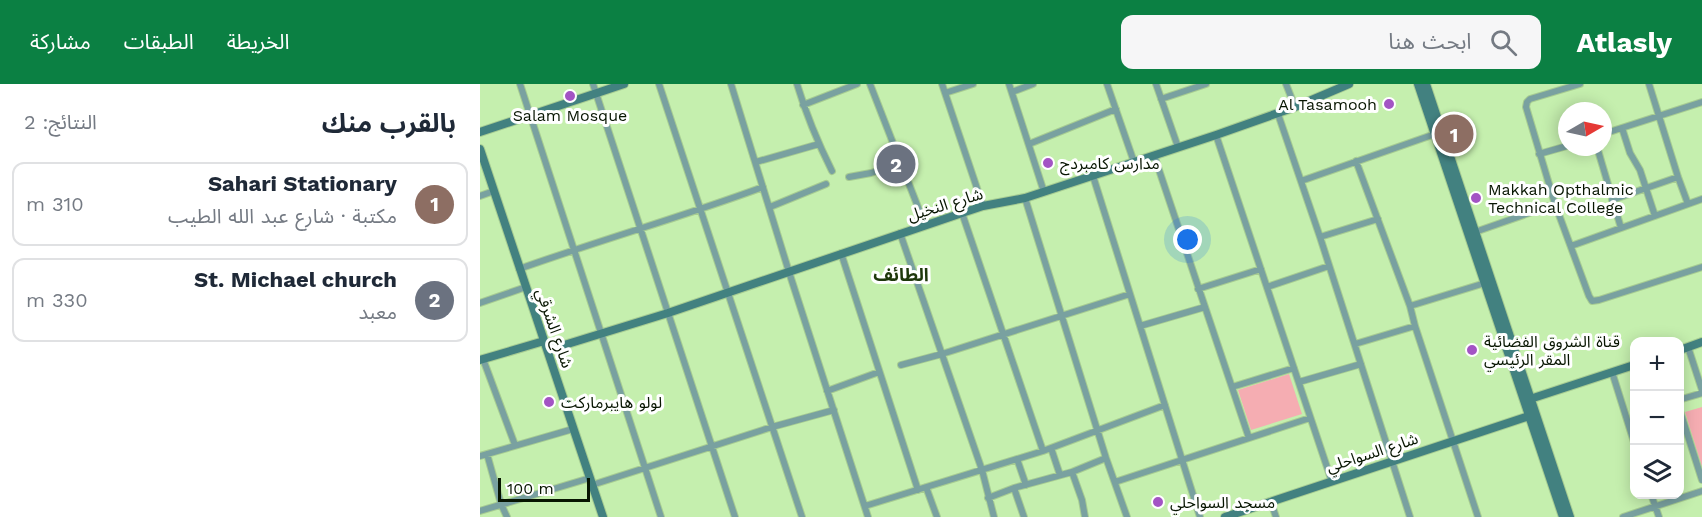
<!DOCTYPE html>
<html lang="ar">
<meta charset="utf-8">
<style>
:root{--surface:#fff;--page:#f6f6f7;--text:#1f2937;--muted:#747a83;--line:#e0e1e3;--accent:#0b8043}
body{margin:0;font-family:"Work Sans","Noto Sans Arabic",sans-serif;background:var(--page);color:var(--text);direction:rtl}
.controls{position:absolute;right:18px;bottom:18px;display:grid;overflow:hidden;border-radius:12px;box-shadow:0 3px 15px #0003}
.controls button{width:54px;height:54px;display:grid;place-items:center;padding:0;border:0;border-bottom:2px solid var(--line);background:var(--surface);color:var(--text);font:30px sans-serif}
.compass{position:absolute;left:1078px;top:18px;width:54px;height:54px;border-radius:50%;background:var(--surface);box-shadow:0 3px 15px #0003;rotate:81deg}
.scale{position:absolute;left:18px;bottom:15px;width:92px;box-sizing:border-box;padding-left:6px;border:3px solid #071501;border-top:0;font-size:16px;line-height:21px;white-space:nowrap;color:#071501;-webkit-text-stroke:4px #fff;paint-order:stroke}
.you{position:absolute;left:708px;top:156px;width:21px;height:21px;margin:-15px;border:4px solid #fff;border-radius:50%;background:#1a73e8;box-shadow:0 0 0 9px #1a73e833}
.badge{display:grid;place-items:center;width:39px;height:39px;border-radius:50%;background:var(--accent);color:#fff;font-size:20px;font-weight:700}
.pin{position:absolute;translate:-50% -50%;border:3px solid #fff;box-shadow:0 2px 6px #0006}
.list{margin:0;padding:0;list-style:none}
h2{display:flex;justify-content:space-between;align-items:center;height:78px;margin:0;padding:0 24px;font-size:26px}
h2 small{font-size:20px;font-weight:400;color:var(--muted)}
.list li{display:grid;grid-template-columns:39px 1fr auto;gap:18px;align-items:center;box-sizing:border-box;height:84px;margin:0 12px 12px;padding:0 12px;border:2px solid var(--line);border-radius:12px}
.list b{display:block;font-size:22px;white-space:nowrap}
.list p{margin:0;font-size:20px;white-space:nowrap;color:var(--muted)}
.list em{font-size:20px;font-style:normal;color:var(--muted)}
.icon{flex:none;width:33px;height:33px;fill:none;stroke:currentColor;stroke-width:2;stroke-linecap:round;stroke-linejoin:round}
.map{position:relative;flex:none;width:1222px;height:433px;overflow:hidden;direction:ltr}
header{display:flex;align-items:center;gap:36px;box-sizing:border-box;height:84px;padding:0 30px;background:var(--accent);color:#fff}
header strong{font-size:28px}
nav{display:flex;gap:33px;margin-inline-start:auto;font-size:21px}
.search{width:420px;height:54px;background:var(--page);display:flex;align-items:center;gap:15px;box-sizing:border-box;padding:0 21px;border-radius:12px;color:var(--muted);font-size:22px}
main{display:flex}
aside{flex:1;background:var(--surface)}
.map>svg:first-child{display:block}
.green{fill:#f5adb2}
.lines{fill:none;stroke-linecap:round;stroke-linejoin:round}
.street-casing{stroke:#a7cc92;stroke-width:8}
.secondary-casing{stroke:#a7cc92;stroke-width:10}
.street{stroke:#79a1a0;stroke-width:6}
.secondary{stroke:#428180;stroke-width:8}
.poi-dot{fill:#a354c4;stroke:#fff;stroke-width:2}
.labels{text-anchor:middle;stroke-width:6;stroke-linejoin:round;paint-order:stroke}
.poi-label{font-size:16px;fill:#071501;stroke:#fff;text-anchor:start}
.street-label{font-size:16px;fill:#071501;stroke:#fff}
.neighbourhood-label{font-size:18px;font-weight:bold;fill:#1e380b;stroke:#fff}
</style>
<header>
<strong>Atlasly</strong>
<div class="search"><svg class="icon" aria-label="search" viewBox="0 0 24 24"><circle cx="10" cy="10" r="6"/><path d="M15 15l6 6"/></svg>ابحث هنا</div>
<nav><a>الخريطة</a><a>الطبقات</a><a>مشاركة</a></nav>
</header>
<main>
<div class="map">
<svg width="1222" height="433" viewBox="0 0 1222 433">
<rect width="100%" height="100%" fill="#c5efae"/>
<!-- green -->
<path class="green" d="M809,290l13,40 -51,16 -13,-40z
M1222,323v60l-17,-55z"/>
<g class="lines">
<!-- street casing -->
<g class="street-casing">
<path id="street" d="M40,0l141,433
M113,0l142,433
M179,0l143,433
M251,0l58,188 79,245
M317,0c9,30 21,59 35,87
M390,0l55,141
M462,0l41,122
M529,0l35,108
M627,0l27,78
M676,0l22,63
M806,0l9,23
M1100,0l-50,15 -3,3 -1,5 29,97 34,92 3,5 7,-1 103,-33
M1169,0l29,93 10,27
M532,8l21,-8
M465,9l28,-9
M681,15l45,-15
M323,21l54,-21
M798,30l42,123 90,280
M1142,44l8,25 10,17 15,46
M1123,50l99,-32
M736,51l116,347
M549,60l87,-35
M1117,63l24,81
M1059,70l28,-8
M674,71l95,283
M876,77l54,145 5,20 63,191
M276,78l63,-18
M613,92l107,341
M369,93l22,-4 30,-10
M821,97l134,-47
M0,112l14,-5
M545,114l81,260 21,59
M1132,116l66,-23
M290,123l56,-23
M482,129l81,238
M995,148l80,-28
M420,149l82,237 12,47
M840,153l58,-18
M1091,162l131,-47
M361,169l77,237
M39,185c81,-29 163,-52 244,-82
M787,203l62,-21
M718,205l63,-20
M0,219l46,-16
M930,222l75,-23
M660,242l65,-19
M875,260l60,-18
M1208,263l14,43
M3,275l32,86
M421,281l41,-11 188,-60
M1132,288l22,70
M819,298l62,-18
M752,303l62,-19
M347,307l52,-19
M1200,318l2,-3 20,-6
M1200,327l22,69
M571,364l9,27
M7,370l14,50 6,13
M0,372l93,-27
M537,375l9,26
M592,388l10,28 3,17
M635,398l195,-64
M112,401l180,-58 62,-17
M446,403l11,30
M534,404l10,29
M1171,410l8,23
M508,414l26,-10 58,-16 34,-14
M791,418l5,15
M385,422l178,-55 122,-46
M0,427l110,-33
M1143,433l79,-26"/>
</g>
<!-- secondary casing -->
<g class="secondary-casing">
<path id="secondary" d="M938,0l145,433
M946,0l144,433
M0,48l144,-48
M0,65l123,368
M68,266l120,-37 294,-100 21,-7 42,-8 191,-63 79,-28 54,-23
M1200,266l22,-8
M0,276l64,-19
M1047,316l107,-35
M745,433l304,-101"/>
</g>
<!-- street -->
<use href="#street" class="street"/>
<!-- secondary -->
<use href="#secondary" class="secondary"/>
</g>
<!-- markers -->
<g class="poi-dot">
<circle cx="90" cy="12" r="6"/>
<circle cx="909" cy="20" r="6"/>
<circle cx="568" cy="79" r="6"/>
<circle cx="996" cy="114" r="6"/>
<circle cx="992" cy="266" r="6"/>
<circle cx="69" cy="318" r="6"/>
<circle cx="678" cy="418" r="6"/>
</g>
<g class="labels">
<!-- poi labels -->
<g class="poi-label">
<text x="897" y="26" text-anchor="end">Al Tasamooh</text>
<text x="90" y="37" text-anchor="middle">Salam Mosque</text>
<text x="580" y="85">مدارس كامبردج</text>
<text x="1008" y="111">Makkah Opthalmic<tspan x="1008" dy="18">Technical College</tspan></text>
<text x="1004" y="263">قناة الشروق الفضائية<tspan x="1004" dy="18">المقر الرئيسي</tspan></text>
<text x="81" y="324">لولو هايبرماركت</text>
<text x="690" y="424">مسجد السواحلي</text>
</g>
<!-- street labels -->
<g class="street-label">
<text transform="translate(465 120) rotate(-17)" y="6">شارع النخيل</text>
<text transform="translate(75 244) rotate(71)" y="6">شارع الشرقي</text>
<text transform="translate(892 368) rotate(-18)" y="6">شارع السواحلي</text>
</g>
<!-- neighbourhood labels -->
<g class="neighbourhood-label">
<text x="421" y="197">الطائف</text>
</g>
</g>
</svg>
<div class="controls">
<button>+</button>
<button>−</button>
<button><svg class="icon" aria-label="layers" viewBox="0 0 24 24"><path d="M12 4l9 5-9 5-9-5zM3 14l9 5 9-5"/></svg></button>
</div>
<svg class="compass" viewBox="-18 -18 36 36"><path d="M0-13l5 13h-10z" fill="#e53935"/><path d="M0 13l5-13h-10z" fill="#747a83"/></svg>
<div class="scale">100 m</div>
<div class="you"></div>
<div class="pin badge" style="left:974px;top:50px;background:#8d6e63">1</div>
<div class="pin badge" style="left:416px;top:80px;background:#6b7280">2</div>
</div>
<aside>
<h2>بالقرب منك<small>النتائج: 2</small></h2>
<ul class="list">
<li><span class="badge" style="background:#8d6e63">1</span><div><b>Sahari Stationary</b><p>مكتبة · شارع عبد الله الطيب</p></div><em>310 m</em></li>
<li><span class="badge" style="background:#6b7280">2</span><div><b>St. Michael church</b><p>معبد</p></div><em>330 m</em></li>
</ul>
</aside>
</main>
